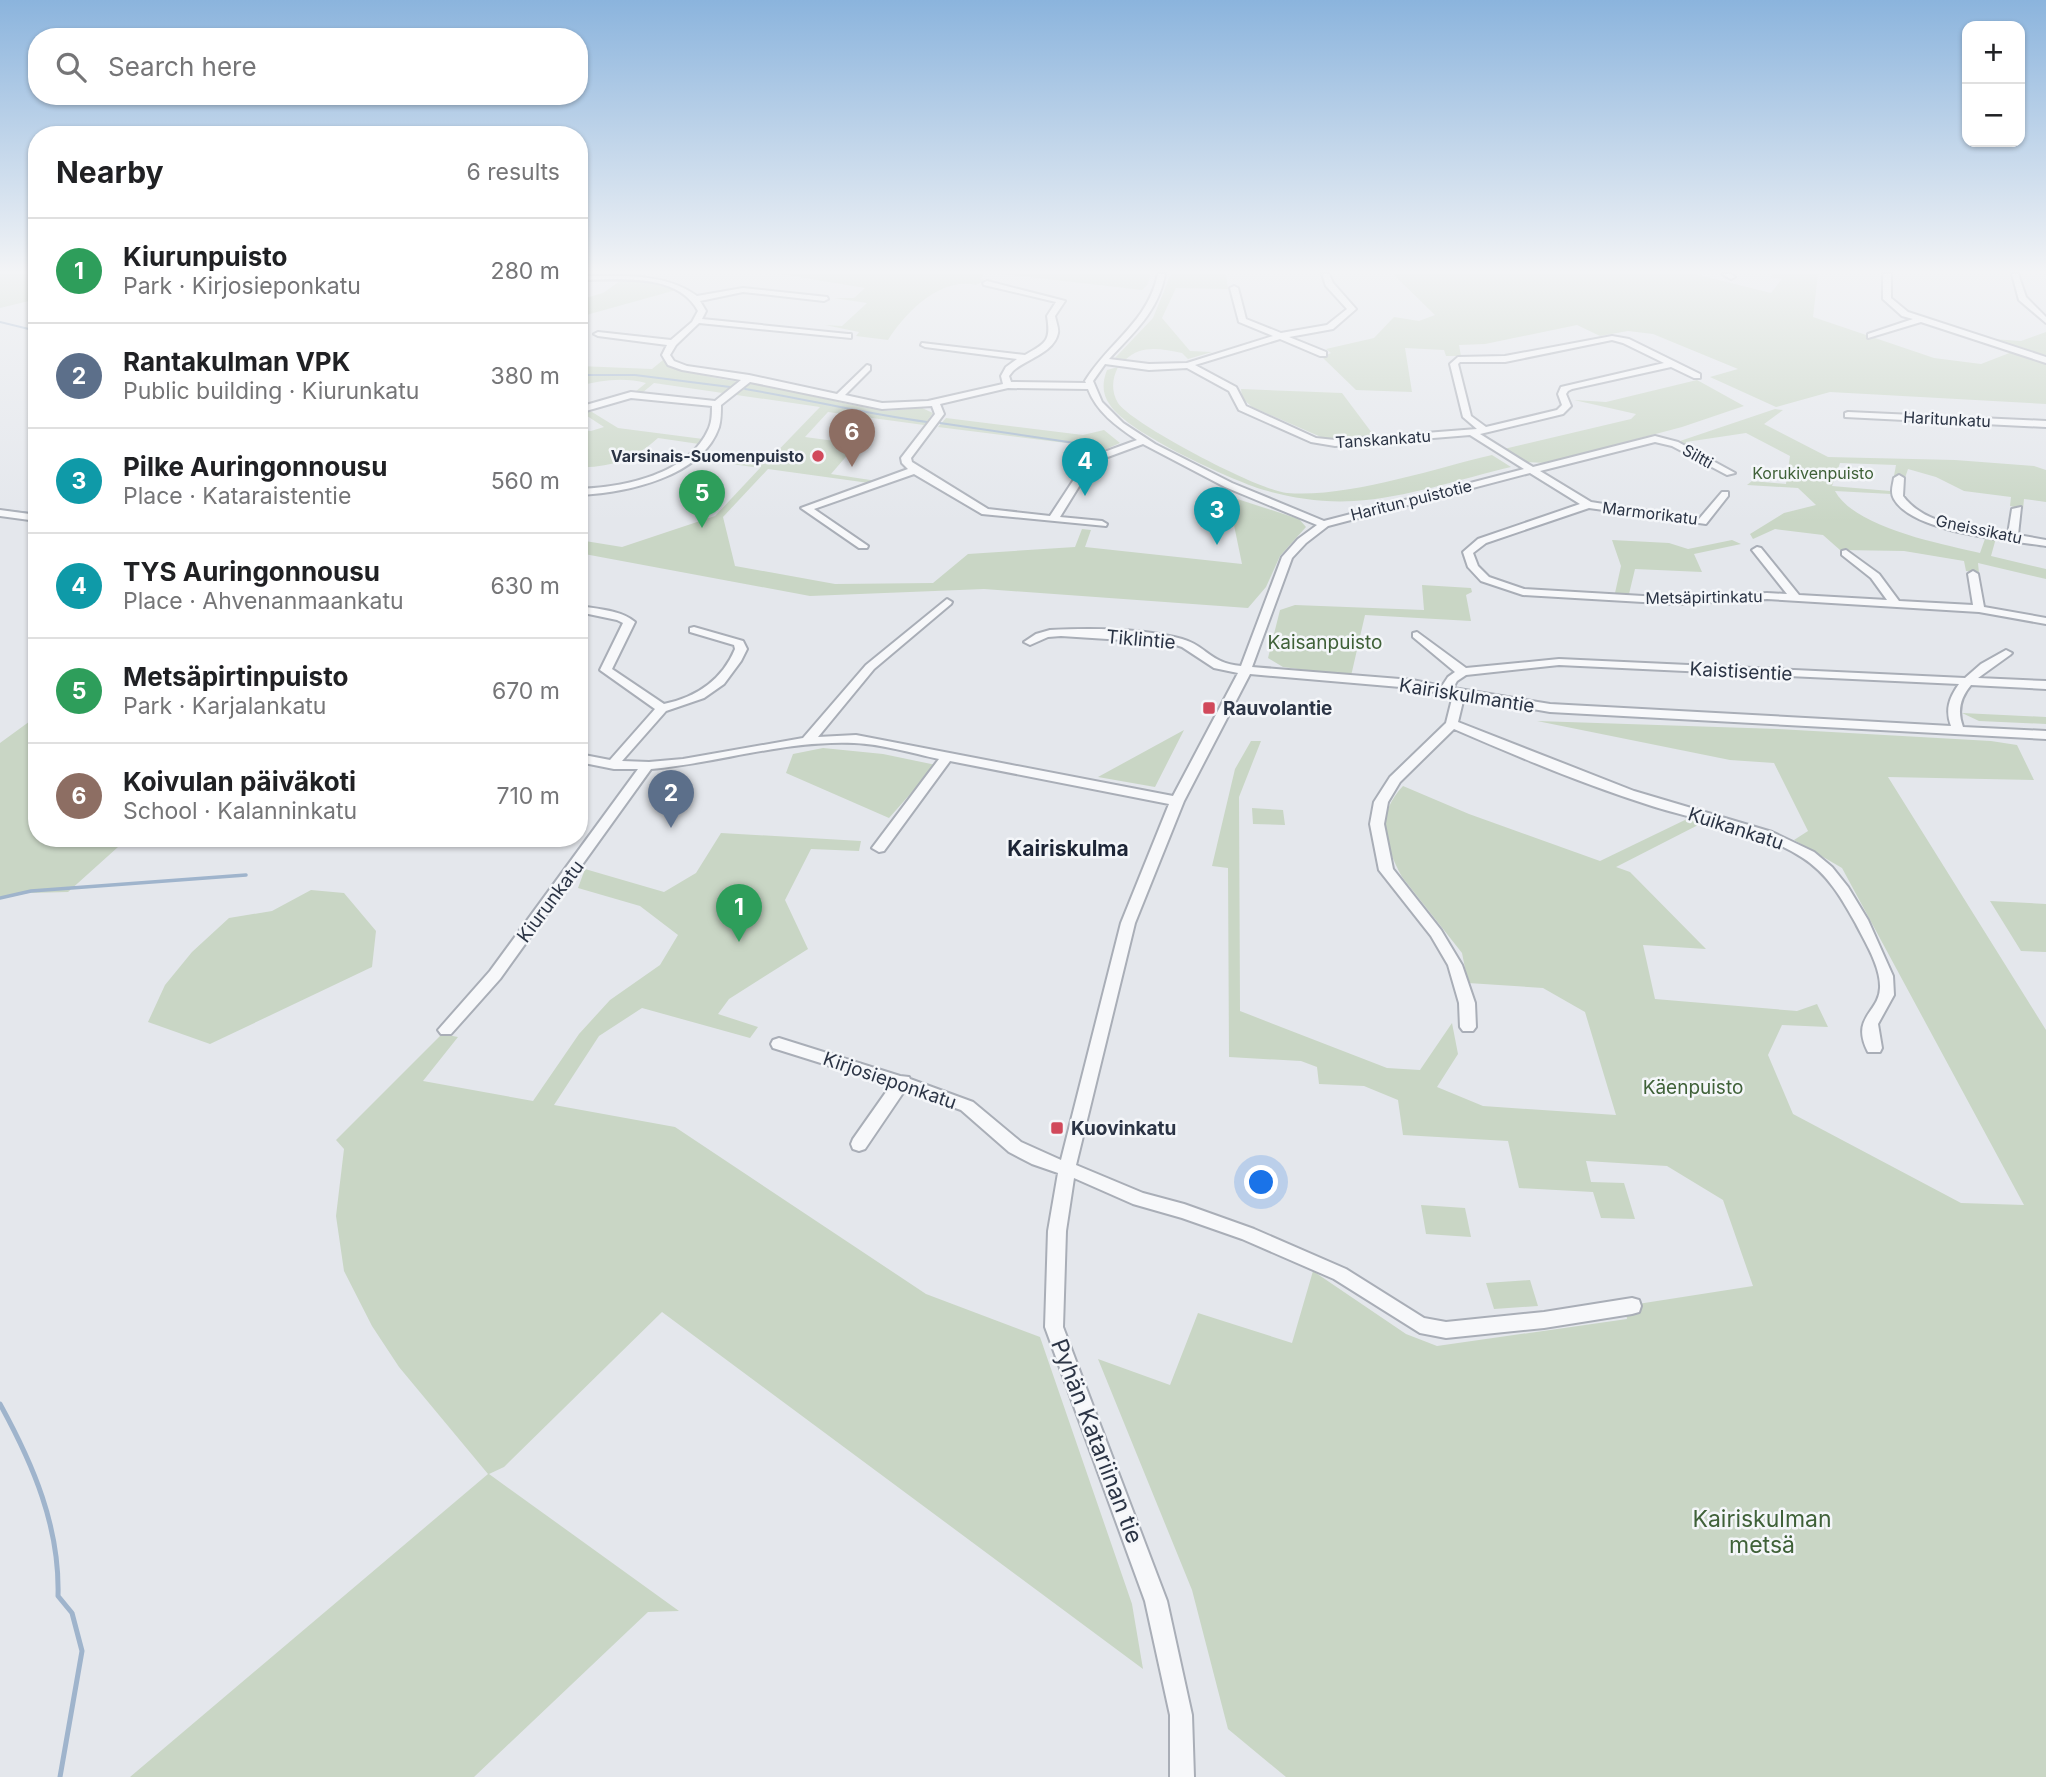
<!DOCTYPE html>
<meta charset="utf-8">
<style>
:root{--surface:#fff;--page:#f2f2f2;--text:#202124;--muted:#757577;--line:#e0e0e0;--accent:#2563eb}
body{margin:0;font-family:Inter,sans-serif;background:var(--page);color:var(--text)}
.controls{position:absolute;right:21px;top:21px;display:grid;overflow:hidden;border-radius:14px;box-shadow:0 2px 5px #0004}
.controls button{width:63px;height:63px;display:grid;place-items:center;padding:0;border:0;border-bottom:2px solid var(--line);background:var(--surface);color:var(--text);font:35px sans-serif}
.you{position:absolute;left:1262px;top:1183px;width:24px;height:24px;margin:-18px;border:5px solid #fff;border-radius:50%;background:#1a73e8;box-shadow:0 0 0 10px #1a73e833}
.badge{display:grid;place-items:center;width:46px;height:46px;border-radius:50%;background:var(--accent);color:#fff;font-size:23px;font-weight:700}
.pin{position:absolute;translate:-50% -58px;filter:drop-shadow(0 2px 4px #0008)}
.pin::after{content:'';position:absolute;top:37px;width:24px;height:21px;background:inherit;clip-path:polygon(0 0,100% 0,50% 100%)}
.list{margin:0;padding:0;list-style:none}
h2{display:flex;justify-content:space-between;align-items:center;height:91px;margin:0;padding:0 28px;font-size:30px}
h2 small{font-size:23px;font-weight:400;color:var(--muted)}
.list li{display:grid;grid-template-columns:46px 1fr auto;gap:21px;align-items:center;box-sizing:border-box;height:105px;padding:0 28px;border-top:2px solid var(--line)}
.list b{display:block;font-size:26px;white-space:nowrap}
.list p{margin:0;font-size:23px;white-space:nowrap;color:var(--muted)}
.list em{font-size:23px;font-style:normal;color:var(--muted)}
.icon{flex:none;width:38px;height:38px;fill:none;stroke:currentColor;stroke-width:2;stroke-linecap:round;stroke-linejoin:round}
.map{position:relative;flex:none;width:2046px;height:1777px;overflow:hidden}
.search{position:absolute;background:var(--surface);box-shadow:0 2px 5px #0004;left:28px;top:28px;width:560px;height:77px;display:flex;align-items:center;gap:18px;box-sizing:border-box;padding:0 24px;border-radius:28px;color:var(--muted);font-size:26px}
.panel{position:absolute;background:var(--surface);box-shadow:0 2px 5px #0004;left:28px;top:126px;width:560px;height:721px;border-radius:28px}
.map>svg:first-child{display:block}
.green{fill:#c9d6c5}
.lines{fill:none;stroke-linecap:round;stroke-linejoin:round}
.stream-far3{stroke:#9fb4cc;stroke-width:2}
.stream-far2{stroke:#9fb4cc;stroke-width:2.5}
.stream-far1{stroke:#9fb4cc;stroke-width:3.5}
.stream{stroke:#9fb4cc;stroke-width:5}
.minor-casing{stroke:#a9aeb7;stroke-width:4}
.minor{fill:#f7f8fa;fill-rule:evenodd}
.poi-dot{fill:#d1495b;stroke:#f4f6f9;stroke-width:2.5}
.labels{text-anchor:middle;stroke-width:5;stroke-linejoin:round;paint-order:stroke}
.far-street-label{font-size:16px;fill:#2b3445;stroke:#f4f6f9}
.far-poi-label{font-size:16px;font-weight:bold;fill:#2b3445;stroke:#f4f6f9;text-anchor:end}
.far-park-label{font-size:16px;fill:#3f6138;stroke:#f4f6f9}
.street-label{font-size:19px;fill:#2b3445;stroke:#f4f6f9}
.park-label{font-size:19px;fill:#3f6138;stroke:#f4f6f9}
.poi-label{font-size:19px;font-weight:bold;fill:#2b3445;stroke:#f4f6f9;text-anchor:start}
.neighbourhood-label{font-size:21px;font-weight:bold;fill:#1d2536;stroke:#f4f6f9}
.near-street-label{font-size:23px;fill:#2b3445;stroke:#f4f6f9}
.near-park-label{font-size:23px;fill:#3f6138;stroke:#f4f6f9}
</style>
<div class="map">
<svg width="2046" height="1777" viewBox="0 0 2046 1777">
<rect width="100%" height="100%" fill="#e4e7ec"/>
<!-- green -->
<path class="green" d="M0,274h37v25l-37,9z
M781,274h203l-4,5 5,1 -9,5c-36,-8 -70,27 -88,55l-32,-4 3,-4 -34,-7 17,1 25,-23 -33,-5h20l11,-10z
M1002,274h148l-2,10 -6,6z
M1171,274h55l2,15 -52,-1 -14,30 28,33 22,1 -24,7 -6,-6c-21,-4 -40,-9 -57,7l-10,-2 38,-40z
M1393,274h302l76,19 11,-14 -12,-2 3,-3h45l-5,43 121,41 47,6 31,-12 34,12v40l-216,-12 -54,15 -66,-30 28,-8 -85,-35 -25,-3 -28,5 -23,-11 -92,19 -26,1 2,11h-15l-2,-6 -39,-2 7,44 -56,-2 -34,-33 9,-4 -5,-4 48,-11 20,-21 25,4 16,-6z
M620,281l29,1 27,8 -97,27v-17l24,-7z
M2046,332v23l-51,-12 -3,-4 29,2z
M663,360c13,13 78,23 95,24l99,22 30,5 35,-3 11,5 -9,12 -96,-13 -23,25 52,7 -26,30 46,7 -8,2 -101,-14 -45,48 12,49 100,18 98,-1 35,-29 107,-7 7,-18 9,1 -6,17 157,17 -14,-68 71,23 7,8 -26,29 -14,31 -18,21 -264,-19 -174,7 -231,-43v-13l43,7 93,-31 45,-48 -64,-9 4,-4 65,9 55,-57 -166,-24 -12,10 -7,-1 11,-9c-22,-6 -45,-3 -67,3v-20l73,3z
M1118,367c-6,12 -7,24 0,36 15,22 142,88 169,90 61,5 145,-24 205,-38l19,12c-51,12 -105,31 -157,34 -30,2 -62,-3 -90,-11 -33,-10 -136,-57 -154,-85 -8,-11 -8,-22 -3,-35z
M1697,380l47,26 -62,21 -136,36 -20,-1 -22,-13 127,-30 5,-5 -62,-14 32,2z
M1241,389l101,4 33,44 -36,3 -18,-3 -69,-30 -10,-9z
M1775,409l8,1 -19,14 64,33 127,3 79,6 12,4v32l-22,-3 -1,10 -13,-3 1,-9 -47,-6 -28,-14 -28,-8 -3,9 -11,-2 2,-11 -56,-2 -8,23 58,5 1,3 -56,-3c20,37 107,53 145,62l6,-17 10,2 -5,18 55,13v10l-68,-16 1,10 -13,-2 -2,-10 -60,-10 -64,-1 -17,-15 -48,-6 -22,10 -3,-5 34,-21 32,-8 -18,-17 -51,-3 5,-4 34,3 4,-28 -44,-23 -60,9v4l-6,-5z
M581,412h11l26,16 85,11 -4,5 -41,-6c-23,21 -48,30 -79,29v-37l12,1 13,-4z
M946,418l137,17 21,-5 16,13 -23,10 -15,-8 -144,-18z
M1612,540l57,3 19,6 44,-9 9,4 -47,10 8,18 -67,-3 -6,25 -14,-1 6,-27z
M1422,585l49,3 1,4 -6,3 5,26 -106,-6 -14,61 -68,-9 -15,-9 12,-48 15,-5 129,5z
M1962,713l84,4v7l-67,-3z
M37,716v122h91l-60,54 -40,1 -28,6v-156z
M1537,721l241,8 213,12 26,4 17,35 -146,-3 158,253v747h-760l-58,-48 -36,-139 -94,-231 72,26 28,-72 94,30 21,-72 93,63 31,12 190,-27 -2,-13 128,-20 -30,-86 -56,-34 -81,-5 5,21 33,1 11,36 -34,-1 -8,-26 -74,-4 -11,-47 -105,-6 -5,-35 -34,-14 -45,-2 -2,-17 -16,-6 -72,-4 -1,-189 -16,-2 23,-97 16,-28h10l-22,56 1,214 147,57 33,2 32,-47 6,31 -21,33 46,19 133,9 -31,-103 -42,-24 -75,-5 -6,-30 -60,-76c-18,-34 -27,-61 1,-91l66,28 131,47 87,-42 15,4 -86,44 14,5 76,77 -63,-4 12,54 142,12 20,-7 11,23 -46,-2 -14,30 25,59 168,89 63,2 -182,-337 -48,-28 14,-9 -34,-68 -44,-3z
M1184,730l-29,57 -57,-10z
M823,748l60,6 53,11 -47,53 -103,-45 7,-19z
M1252,808l31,2 2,15 -32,-1z
M721,833l140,8 -2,10 -48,-2 -26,51 23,49 -79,50 -11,15 40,13 -8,11 -108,-30 -43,28 -45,69 121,22 251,167 114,43 92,267 11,65 -481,-357 -158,155 -15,7 190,137 -31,1 -174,165h-344l358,-303 -89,-107 -27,-41 -28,-55 -8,-55 8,-67 -8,-9 106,-106 16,3 -35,44 110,20 46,-67 31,-34 50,-35 18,-30 -38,-29 -62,-18 7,-19 79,23 32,-19z
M311,890l33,3 32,38 -4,36 -162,77 -62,-22 17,-37 27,-33 37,-34 43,-7z
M1990,901l56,3v48l-25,-1z
M1421,1205l44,3 6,29 -45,-3z
M1530,1280l8,26 -44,3 -8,-26z"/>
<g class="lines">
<!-- stream-far3 -->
<path class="stream-far3" d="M0,322l37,9
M579,375h56l95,12
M745,389c62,10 120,25 182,33
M940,423l135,20"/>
<!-- stream-far2 -->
<path class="stream-far2" d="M0,510l36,4"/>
<!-- stream-far1 -->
<path class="stream-far1" d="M0,898l31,-7 215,-16"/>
<!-- stream -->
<path class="stream" d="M0,1404c33,60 60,123 58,192l14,17 10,38 -22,126"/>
<!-- minor casing -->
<g class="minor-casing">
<path id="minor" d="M1158,274h7c-6,37 -32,59 -56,85l40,5 38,-1 86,-27 -34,-14 -9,-34 4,-2 4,2 8,31 35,14 46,-8 20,-16 -21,-23 -4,-12h7l4,9 23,26 -23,20 -44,8 37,15v4h-6l-40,-17 -85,26 41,22 10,19 70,32 19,2 142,-11 -14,-12 -13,-53 8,-7 47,-1 107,-20 17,3 71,35v4h-6l-23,-11 -99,22 -4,2 -2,3 5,12 -8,8 -83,20 53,33 122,-31 23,6 57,31 -8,2 -55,-29 -17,-4 -115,29 51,31 108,17 23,-27h6v4l-22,28 -117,-16 -103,35 -13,10 5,13 11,11 35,12 153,9 90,-5 20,1 -35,-44 5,-3 4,1 38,47 88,5 -16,-22 -29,-23v-4l4,-1 33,24 20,27 74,4 -5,-31 5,-3 5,3 6,33 62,11v6l-67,-12 -212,-13 -90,5 -154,-9 -42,-14 -13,-14 -5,-15 15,-13 102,-35 -50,-31 -202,53 -22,17 -14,15 -40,109 160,13 30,6 6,-9 7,-5 -42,-35v-4l4,-1 49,36 93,-9 406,19 16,-14 25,-14 6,3 -2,2 -32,23 68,3v8l-75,-4c-11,13 -14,26 -8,42l83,4v8l-496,-27 -86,-15 -6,25 176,69 138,41 42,20 18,15 16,20 20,33 25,56 1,19 -16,29 4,24 -2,4h-12c-18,-35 11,-39 12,-64 1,-21 -15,-46 -24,-64 -14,-25 -28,-50 -53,-66 -45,-29 -100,-36 -151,-52 -67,-21 -133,-49 -198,-77l-54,53 -12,20 -4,22 9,45 48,61 21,35 13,38 1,24 -3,4h-10l-3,-4 -1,-24 -11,-38 -17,-29 -52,-66 -9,-46 4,-22 16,-25 56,-54 7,-28 -41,-7 -162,-14 -66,127 -49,122 -59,242 67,28 41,11 70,25 92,40 78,49 22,4 98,-10 88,-14 7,2 2,6 -2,6 -7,2 -88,14 -98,10 -26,-5 -86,-54 -92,-40 -60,-21 -49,-14 -59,-26 -8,53 -3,96 104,274 25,114 2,62h-24v-62l-25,-114 -100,-274 3,-96 10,-58 -26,-9 -23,-12 -48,-42 -56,-20 -40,59 -6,2 -6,-2 -2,-5 2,-5 38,-54 -118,-37 -2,-4 2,-4 6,-2 121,38 9,1 1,2 63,23 48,40 40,18 60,-237 48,-119 -219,-43 -66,90 -5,1 -7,-4 67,-89c-28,-6 -57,-15 -85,-16 -68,-3 -136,20 -203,26l-151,210 -49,55h-10l-3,-4 52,-59 148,-202h-24l-35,-7v-8l31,6 45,-51 -55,-39 23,-47 -6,-3 -38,-8v-6c18,3 42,4 56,16l-23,47 52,35c33,-7 58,-24 71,-55l-1,-4 -44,-13v-4l4,-1 49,14 4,8 -6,12 -17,23 -20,14 -38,13 -44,50 27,1 34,-3 120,-21 63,-73 81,-66 5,3 -1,2 -77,65 -56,68 38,-2 317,61 65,-123 -24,-5 -32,-21 -12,-4 -109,-7 -13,1 -18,8 -6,-3 12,-8 14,-4c40,-2 93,-2 132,9 25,7 27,24 59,27l41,-109 16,-18 19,-14 -92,-38 -82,-43 -49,18 -34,55 42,4 5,3 -1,2 -124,-12 -68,-40 -100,35 54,37 -1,2h-8l-58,-40 107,-39 -6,-6 -1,-5 34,-44 -3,-8 -50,3 -132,-27 -29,23c0,7 0,15 -2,22 -17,50 -93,66 -140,68v-6c45,-2 110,-14 130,-61 3,-7 3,-15 3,-22l-81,-8 -52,15v-6l52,-15 84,9 26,-21 -59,-10 -14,-5 -6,-10 5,-10 -69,-9 -4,-2 4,-2 73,8 21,-18 6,-11c-21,-39 -80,-31 -119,-31v-4c40,0 85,-4 118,20l46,-8 84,9 1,2 -4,2 -81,-9 -43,9 6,10 -4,8 146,15h3v4l-152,-15 -23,22 -6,10 4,6 13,5 62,9 88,19 30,-29 3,1v4l-25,25 37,8 46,-2 75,-17 -2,-8 5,-9 11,-8 -92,-12 -4,-2 1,-2 103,12c22,-12 26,-15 22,-39l9,-14 -72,-17 -1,-2 4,-2 78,20 -10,15c1,6 4,12 3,17 -4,20 -32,26 -45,38l-4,5 2,6 75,1 -1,-2c24,-39 63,-59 73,-107zM1612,340l11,3 41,20 -103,24 -3,7 4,11 -5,5 -71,17 -15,-11 -13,-52 2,-2h45zM1105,364l44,6 38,-2 42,23 10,19 72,32 24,4 135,-11 54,34 -200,52 -92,-38 -77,-39 -32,-21 -21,-21 -9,-21zM1008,388l80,1c9,23 28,37 49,51l-49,18 -38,58 -62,-7 -76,-47 -1,-4 33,-44 -4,-10zM1559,665l400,19c-10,14 -14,26 -8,42l-401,-22 -97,-16 4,-7 9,-6z
M1722,274h9l4,3 -4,2z
M1883,274h8v24l17,14 138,45v6l-125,-41 -53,16v-4l45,-15 -11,-3 -19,-17z
M2012,274h6l8,23 20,20v6l-27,-23z
M1848,412l198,9v6l-201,-10v-4z
M1899,475l5,3 -1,18c22,30 71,33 105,38l4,-25 9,-2 -3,28 28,5v6c-36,-6 -133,-13 -152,-47 -4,-7 -1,-14 0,-21z
M0,510l37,5v6l-37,-5z"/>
</g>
<!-- minor -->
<use href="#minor" class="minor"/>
</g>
<!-- sky -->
<linearGradient id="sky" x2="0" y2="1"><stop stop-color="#8bb4dd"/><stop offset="0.52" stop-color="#f3f4f6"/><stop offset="1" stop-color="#f3f4f6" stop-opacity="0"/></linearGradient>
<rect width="2046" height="522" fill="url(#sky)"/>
<!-- markers -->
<g class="poi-dot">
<circle cx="818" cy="456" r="7"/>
<rect x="1202" y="701" width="14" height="14" rx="3.5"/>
<rect x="1050" y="1121" width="14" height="14" rx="3.5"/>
</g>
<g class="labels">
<!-- far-street labels -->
<g class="far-street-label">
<text transform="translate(1947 419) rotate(3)" y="6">Haritunkatu</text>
<text transform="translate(1383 439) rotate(-4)" y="6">Tanskankatu</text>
<text transform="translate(1698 456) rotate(29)" y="6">Siltti</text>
<text transform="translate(1411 500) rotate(-14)" y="6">Haritun puistotie</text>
<text transform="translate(1650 513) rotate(7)" y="6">Marmorikatu</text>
<text transform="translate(1979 529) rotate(12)" y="6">Gneissikatu</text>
<text transform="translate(1704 597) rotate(-1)" y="6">Metsäpirtinkatu</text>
</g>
<!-- far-poi labels -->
<g class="far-poi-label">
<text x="804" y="462">Varsinais-Suomenpuisto</text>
</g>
<!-- far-park labels -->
<g class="far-park-label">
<text x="1813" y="479">Korukivenpuisto</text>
</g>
<!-- street labels -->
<g class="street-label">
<text transform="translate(1141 639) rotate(5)" y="7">Tiklintie</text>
<text transform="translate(1741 671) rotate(3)" y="7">Kaistisentie</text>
<text transform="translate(1467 695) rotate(9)" y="7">Kairiskulmantie</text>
<text transform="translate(1736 828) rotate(18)" y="7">Kuikankatu</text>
<text transform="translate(550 901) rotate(-53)" y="7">Kiurunkatu</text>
<text transform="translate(890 1080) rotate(19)" y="7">Kirjosieponkatu</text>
</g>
<!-- park labels -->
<g class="park-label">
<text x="1325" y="649">Kaisanpuisto</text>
<text x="1693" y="1094">Käenpuisto</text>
</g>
<!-- poi labels -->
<g class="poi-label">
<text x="1223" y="715">Rauvolantie</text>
<text x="1071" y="1135">Kuovinkatu</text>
</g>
<!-- neighbourhood labels -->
<g class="neighbourhood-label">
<text x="1068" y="856">Kairiskulma</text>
</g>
<!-- near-street labels -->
<g class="near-street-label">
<text transform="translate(1097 1441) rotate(69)" y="8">Pyhän Katariinan tie</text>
</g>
<!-- near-park labels -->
<g class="near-park-label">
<text x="1762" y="1527">Kairiskulman<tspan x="1762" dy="26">metsä</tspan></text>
</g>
</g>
</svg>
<div class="controls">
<button>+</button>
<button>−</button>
</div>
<div class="you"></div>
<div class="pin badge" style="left:739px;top:942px;background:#2e9e5b">1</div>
<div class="pin badge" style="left:671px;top:828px;background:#5c6f8a">2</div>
<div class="pin badge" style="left:1217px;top:545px;background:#0f9aa8">3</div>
<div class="pin badge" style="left:1085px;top:496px;background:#0f9aa8">4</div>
<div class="pin badge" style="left:702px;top:528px;background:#2e9e5b">5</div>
<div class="pin badge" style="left:852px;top:467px;background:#8d6e63">6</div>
<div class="search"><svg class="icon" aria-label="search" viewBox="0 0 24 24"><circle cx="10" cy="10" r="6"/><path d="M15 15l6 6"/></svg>Search here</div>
<section class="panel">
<h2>Nearby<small>6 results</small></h2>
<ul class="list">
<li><span class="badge" style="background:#2e9e5b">1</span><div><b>Kiurunpuisto</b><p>Park · Kirjosieponkatu</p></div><em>280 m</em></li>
<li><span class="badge" style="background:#5c6f8a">2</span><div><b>Rantakulman VPK</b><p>Public building · Kiurunkatu</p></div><em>380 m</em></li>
<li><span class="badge" style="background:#0f9aa8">3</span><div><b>Pilke Auringonnousu</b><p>Place · Kataraistentie</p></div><em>560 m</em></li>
<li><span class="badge" style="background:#0f9aa8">4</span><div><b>TYS Auringonnousu</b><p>Place · Ahvenanmaankatu</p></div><em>630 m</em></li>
<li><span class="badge" style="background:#2e9e5b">5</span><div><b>Metsäpirtinpuisto</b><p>Park · Karjalankatu</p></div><em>670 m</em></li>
<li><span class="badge" style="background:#8d6e63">6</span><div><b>Koivulan päiväkoti</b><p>School · Kalanninkatu</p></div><em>710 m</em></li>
</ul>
</section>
</div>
